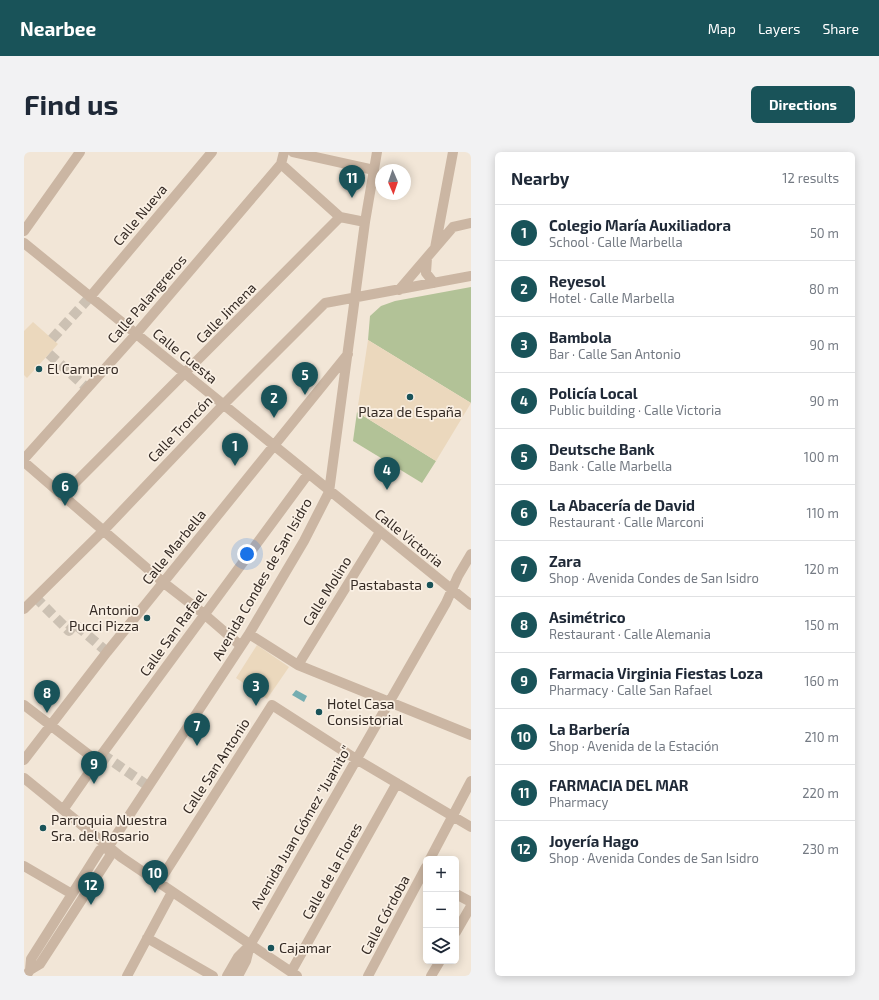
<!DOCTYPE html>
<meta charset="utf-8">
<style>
:root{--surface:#fff;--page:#f2f2f3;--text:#1f2937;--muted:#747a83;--line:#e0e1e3;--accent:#195359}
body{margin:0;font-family:"Exo 2",sans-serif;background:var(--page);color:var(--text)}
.controls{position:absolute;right:12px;bottom:12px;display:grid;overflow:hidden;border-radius:6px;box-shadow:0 2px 10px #0003}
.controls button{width:36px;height:36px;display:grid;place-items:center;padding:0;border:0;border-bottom:1px solid var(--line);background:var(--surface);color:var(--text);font:20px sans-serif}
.compass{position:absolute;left:351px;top:12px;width:36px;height:36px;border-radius:50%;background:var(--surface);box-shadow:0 2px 10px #0003;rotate:178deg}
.you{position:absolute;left:223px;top:402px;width:14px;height:14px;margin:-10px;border:3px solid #fff;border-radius:50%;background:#1a73e8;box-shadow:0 0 0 6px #1a73e833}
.badge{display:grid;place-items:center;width:26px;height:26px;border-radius:50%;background:var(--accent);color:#fff;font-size:13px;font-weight:700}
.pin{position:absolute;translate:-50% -33px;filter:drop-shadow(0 1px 2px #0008)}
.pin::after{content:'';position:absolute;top:21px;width:14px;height:12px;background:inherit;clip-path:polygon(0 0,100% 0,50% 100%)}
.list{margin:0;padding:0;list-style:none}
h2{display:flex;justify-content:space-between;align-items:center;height:52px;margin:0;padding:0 16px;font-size:17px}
h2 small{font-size:13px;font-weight:400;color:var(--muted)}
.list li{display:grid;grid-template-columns:26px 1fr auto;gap:12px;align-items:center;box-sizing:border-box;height:56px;padding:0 16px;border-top:1px solid var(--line)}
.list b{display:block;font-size:15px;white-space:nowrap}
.list p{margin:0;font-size:13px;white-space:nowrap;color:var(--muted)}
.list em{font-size:13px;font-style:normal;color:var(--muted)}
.icon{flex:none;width:22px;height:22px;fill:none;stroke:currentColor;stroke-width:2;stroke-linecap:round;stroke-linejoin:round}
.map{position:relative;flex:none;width:447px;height:824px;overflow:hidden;border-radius:6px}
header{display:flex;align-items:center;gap:24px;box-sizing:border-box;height:56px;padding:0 20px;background:var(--accent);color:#fff}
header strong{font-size:19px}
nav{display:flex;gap:22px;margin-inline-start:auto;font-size:14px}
.intro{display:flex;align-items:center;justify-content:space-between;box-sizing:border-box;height:96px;padding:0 24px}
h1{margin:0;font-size:28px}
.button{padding:10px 18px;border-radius:6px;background:var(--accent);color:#fff;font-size:14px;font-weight:700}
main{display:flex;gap:24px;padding:0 24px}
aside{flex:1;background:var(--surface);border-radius:6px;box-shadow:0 2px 10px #0003}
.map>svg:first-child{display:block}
.green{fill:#b2c297}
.plaza{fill:#ebd8bd}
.water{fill:#75adb1}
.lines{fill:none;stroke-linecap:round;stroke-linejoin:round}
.minor-tunnel{stroke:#ccc1b3;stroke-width:10;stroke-dasharray:10 5;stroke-linecap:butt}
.minor{stroke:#cbb6a3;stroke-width:10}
.poi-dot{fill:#195359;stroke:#faf0e4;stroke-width:1.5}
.labels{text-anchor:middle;stroke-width:3.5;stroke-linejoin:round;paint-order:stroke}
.street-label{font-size:14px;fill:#352b25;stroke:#faf0e4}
.poi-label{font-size:14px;fill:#352b25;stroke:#faf0e4;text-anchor:start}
</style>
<header>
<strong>Nearbee</strong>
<nav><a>Map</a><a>Layers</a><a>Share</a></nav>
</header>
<div class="intro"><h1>Find us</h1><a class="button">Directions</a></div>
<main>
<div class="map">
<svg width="447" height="824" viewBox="0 0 447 824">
<rect width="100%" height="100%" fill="#f2e6d7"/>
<!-- green -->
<path class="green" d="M447,135v116l-103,-63 2,-24 11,-10 14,-5z
M333,260l79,49 -14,22 -69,-42z"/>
<!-- plaza -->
<path class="plaza" d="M9,170l25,22 -31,34 -3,-3v-44z
M344,188l103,63 -35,58 -79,-49z
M233,493l32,22 -22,32 -31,-21z"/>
<!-- water -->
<path class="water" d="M272,538l11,6 -3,6 -12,-7z"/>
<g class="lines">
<!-- minor-tunnel -->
<path class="minor-tunnel" d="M28,187l38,-42
M25,202l38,34
M11,445l34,34 6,-7 32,28
M78,602l46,32"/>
<!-- minor -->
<path class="minor" d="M269,0l81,18
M257,12l59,53
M0,79l56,-79
M0,91l447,362
M411,96l18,-96
M403,106l-1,15 8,10
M375,138l54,-63 18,-4
M66,145l122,-145
M0,307l112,-125 145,-170 3,-12
M0,310l140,121 40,31 37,32
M38,344l278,-279 25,5
M0,457l80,-79 119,-125 102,-102 146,-27
M225,482l49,31 173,70
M274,513l82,-133
M0,553l73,56
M0,608l83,-108 241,-298
M0,626l97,79 176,119
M39,658l39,-56 206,-280
M406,707l41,-78
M0,714l48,28
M135,730l113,-177 84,54 115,68
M432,742l15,8
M432,780l15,-26
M123,786l66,38
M6,818l1,-11 69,-109 9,-4 140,-212 55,-93 25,-49 36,-270 12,-70
M267,820l106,-189
M2,824l4,-6 10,-6 70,-108 -1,-10
M103,824l45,-84
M203,824l11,-19 12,-12 6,-10 190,-332 12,-27 13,-22
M214,824l8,-15 4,-16
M344,824l58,-109
M407,824l9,-15"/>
</g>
<!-- markers -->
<g class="poi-dot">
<circle cx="15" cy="217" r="4"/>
<circle cx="386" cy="245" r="4"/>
<circle cx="406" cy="433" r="4"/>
<circle cx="123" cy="466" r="4"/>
<circle cx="295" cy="560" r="4"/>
<circle cx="19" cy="676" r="4"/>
<circle cx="247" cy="796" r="4"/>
</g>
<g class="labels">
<!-- street labels -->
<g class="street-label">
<text transform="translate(116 63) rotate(-50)" y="5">Calle Nueva</text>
<text transform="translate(123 147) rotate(-49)" y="5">Calle Palangreros</text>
<text transform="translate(202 161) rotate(-45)" y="5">Calle Jimena</text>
<text transform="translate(161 204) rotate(39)" y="5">Calle Cuesta</text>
<text transform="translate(156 277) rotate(-46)" y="5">Calle Troncón</text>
<text transform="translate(385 386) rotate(39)" y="5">Calle Victoria</text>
<text transform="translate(150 395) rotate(-51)" y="5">Calle Marbella</text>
<text transform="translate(238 427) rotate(-60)" y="5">Avenida Condes de San Isidro</text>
<text transform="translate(303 439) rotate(-58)" y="5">Calle Molino</text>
<text transform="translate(149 481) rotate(-54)" y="5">Calle San Rafael</text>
<text transform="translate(192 614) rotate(-57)" y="5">Calle San Antonio</text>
<text transform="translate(277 675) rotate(-60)" y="5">Avenida Juan Gómez "Juanito"</text>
<text transform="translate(308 719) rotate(-61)" y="5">Calle de la Flores</text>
<text transform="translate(361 763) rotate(-62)" y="5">Calle Córdoba</text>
</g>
<!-- poi labels -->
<g class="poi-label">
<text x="23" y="222">El Campero</text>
<text x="386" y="265" text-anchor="middle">Plaza de España</text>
<text x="398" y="438" text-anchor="end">Pastabasta</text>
<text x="115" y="463" text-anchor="end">Antonio<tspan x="115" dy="16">Pucci Pizza</tspan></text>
<text x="303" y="557">Hotel Casa<tspan x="303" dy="16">Consistorial</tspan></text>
<text x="27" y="673">Parroquia Nuestra<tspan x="27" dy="16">Sra. del Rosario</tspan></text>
<text x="255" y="801">Cajamar</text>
</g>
</g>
</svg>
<div class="controls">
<button>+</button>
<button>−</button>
<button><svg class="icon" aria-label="layers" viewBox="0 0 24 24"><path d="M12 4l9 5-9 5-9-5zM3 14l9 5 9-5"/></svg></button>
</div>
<svg class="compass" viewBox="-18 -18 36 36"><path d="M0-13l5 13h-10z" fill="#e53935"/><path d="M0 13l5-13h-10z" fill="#747a83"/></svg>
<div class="you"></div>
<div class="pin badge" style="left:211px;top:314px">1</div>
<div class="pin badge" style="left:250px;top:266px">2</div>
<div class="pin badge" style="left:232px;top:554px">3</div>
<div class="pin badge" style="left:363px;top:338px">4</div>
<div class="pin badge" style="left:281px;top:243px">5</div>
<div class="pin badge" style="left:41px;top:354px">6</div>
<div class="pin badge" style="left:173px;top:594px">7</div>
<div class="pin badge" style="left:23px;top:561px">8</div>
<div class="pin badge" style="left:70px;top:632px">9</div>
<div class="pin badge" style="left:131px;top:741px">10</div>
<div class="pin badge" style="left:328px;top:46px">11</div>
<div class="pin badge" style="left:67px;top:753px">12</div>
</div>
<aside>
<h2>Nearby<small>12 results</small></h2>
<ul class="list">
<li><span class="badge">1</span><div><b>Colegio María Auxiliadora</b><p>School · Calle Marbella</p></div><em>50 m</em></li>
<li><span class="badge">2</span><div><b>Reyesol</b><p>Hotel · Calle Marbella</p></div><em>80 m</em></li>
<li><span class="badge">3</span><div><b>Bambola</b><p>Bar · Calle San Antonio</p></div><em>90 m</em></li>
<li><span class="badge">4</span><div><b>Policía Local</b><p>Public building · Calle Victoria</p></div><em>90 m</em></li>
<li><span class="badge">5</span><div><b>Deutsche Bank</b><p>Bank · Calle Marbella</p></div><em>100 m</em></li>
<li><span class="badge">6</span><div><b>La Abacería de David</b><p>Restaurant · Calle Marconi</p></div><em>110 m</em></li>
<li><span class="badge">7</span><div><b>Zara</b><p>Shop · Avenida Condes de San Isidro</p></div><em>120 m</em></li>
<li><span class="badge">8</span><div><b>Asimétrico</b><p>Restaurant · Calle Alemania</p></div><em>150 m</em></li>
<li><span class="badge">9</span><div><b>Farmacia Virginia Fiestas Loza</b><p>Pharmacy · Calle San Rafael</p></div><em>160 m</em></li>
<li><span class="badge">10</span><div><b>La Barbería</b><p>Shop · Avenida de la Estación</p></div><em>210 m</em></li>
<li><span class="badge">11</span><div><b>FARMACIA DEL MAR</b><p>Pharmacy</p></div><em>220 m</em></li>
<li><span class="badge">12</span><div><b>Joyería Hago</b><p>Shop · Avenida Condes de San Isidro</p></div><em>230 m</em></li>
</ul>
</aside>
</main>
